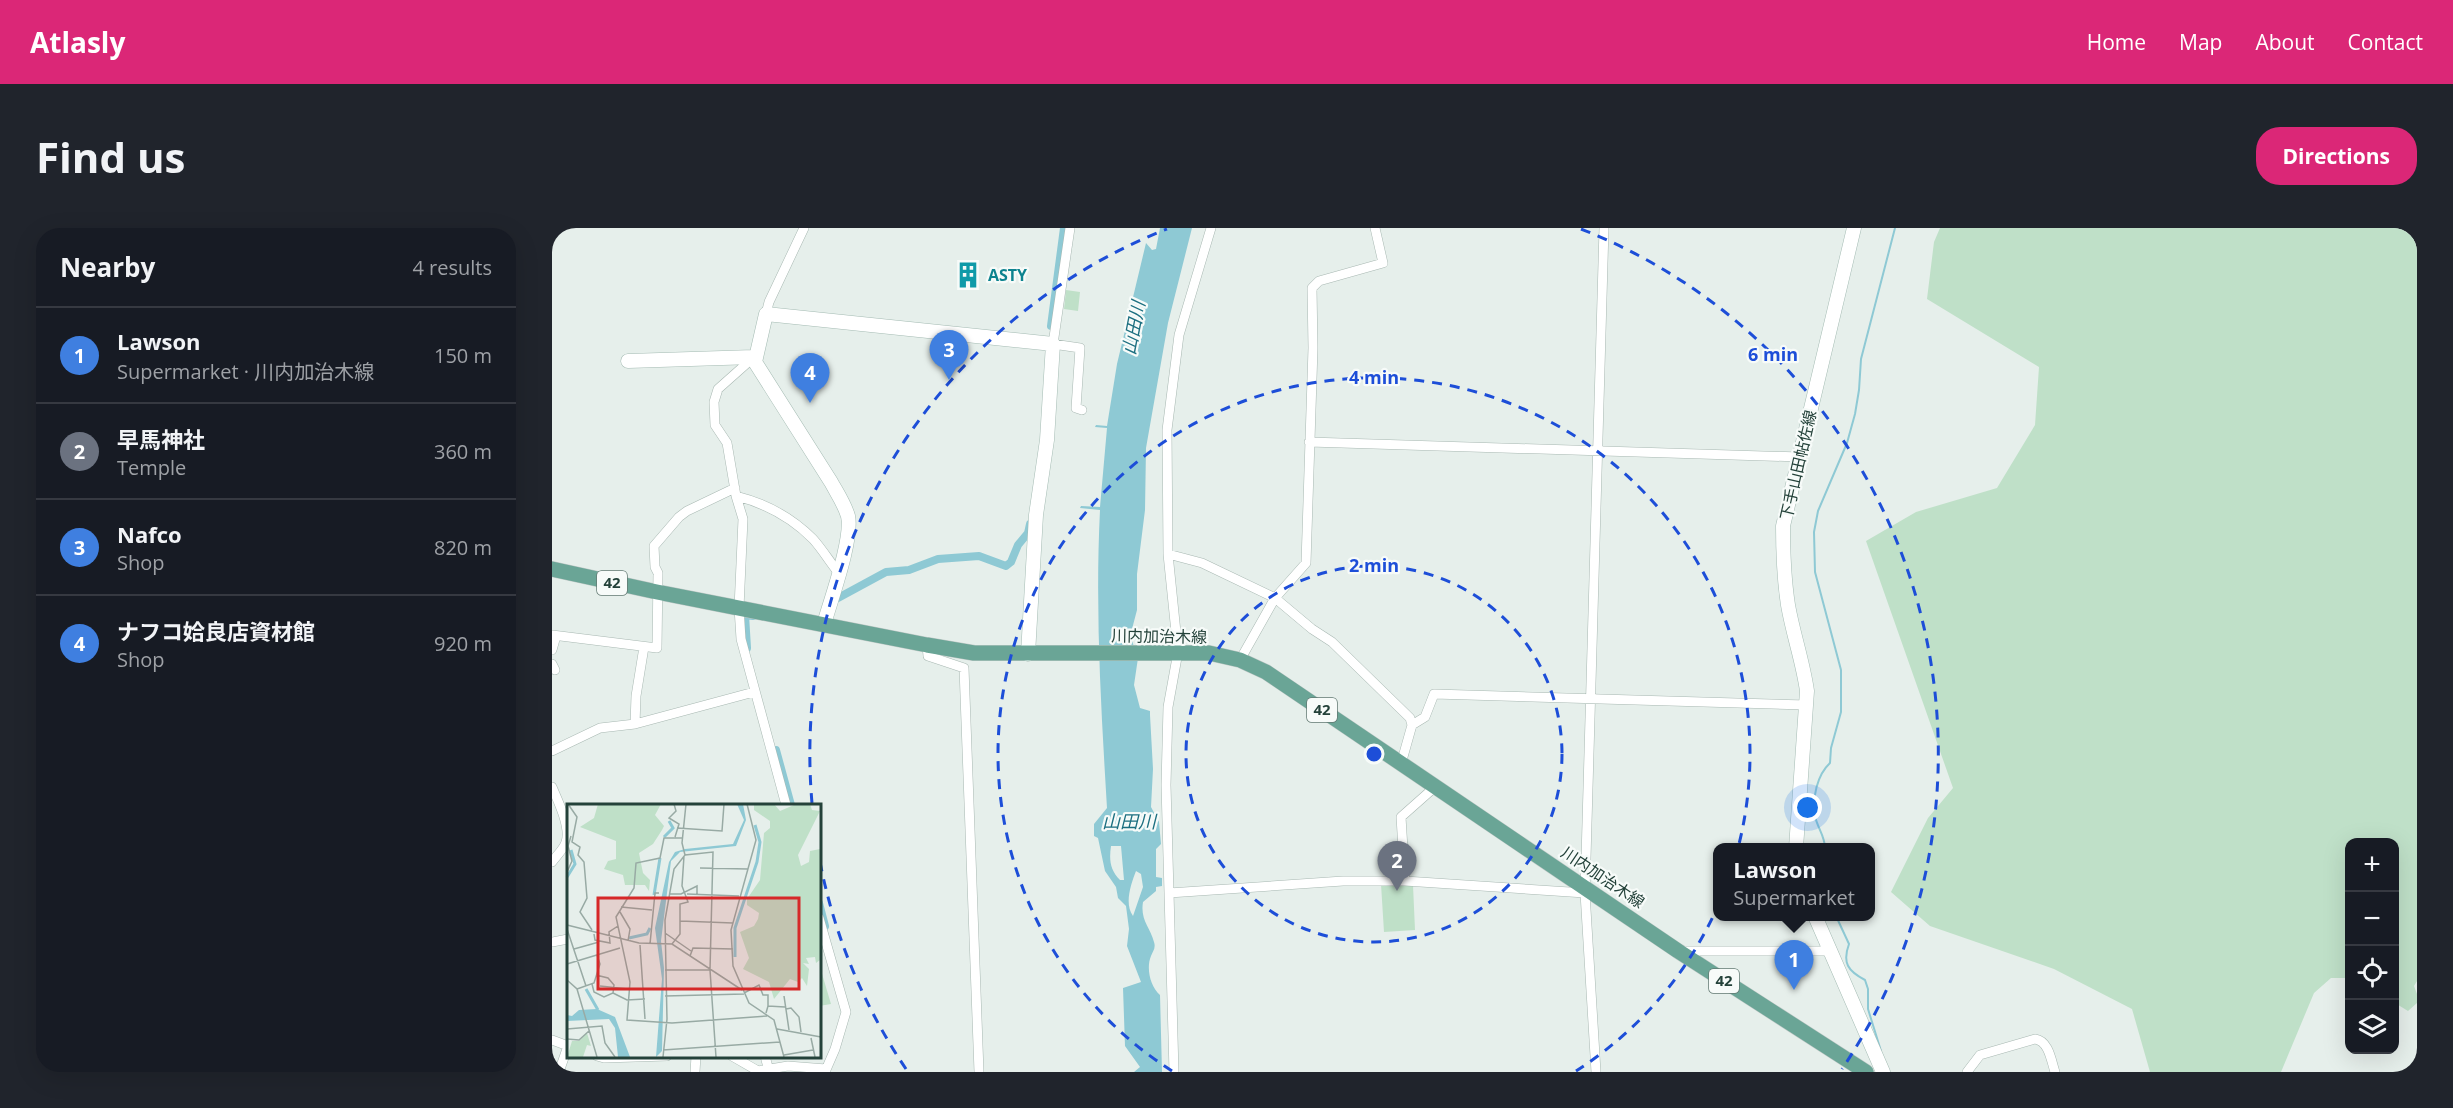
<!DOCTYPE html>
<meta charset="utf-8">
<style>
:root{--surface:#171b24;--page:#20242c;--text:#f1f3f6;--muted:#9ea1a6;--line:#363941;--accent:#db2777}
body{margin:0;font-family:"Open Sans","Noto Sans JP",sans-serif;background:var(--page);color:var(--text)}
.controls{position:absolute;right:18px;bottom:18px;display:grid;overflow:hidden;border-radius:12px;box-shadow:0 6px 24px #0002}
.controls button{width:54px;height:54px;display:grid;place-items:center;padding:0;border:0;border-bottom:2px solid var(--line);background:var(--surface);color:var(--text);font:30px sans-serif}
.you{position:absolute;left:1256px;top:580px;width:21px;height:21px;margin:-15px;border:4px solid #fff;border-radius:50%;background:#1a73e8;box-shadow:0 0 0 9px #1a73e833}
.badge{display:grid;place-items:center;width:39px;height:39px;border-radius:50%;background:var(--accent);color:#fff;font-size:20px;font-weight:700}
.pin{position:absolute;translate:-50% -50px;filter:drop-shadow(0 2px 3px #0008)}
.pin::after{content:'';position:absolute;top:32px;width:21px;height:18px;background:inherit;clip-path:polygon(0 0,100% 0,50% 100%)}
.popup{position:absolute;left:1161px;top:615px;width:162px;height:78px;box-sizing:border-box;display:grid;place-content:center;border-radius:12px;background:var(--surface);filter:drop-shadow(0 2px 4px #0005);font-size:20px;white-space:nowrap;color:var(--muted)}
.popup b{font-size:22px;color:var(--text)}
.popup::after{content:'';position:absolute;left:50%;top:100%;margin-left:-12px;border:12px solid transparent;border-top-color:var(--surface)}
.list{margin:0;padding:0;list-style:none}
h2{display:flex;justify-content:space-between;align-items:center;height:78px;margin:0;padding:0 24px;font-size:26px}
h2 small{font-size:20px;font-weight:400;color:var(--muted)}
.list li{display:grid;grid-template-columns:39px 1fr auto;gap:18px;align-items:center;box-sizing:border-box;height:96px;padding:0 24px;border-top:2px solid var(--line)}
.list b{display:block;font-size:22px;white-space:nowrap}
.list p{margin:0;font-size:20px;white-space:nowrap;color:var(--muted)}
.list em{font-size:20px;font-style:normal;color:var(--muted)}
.icon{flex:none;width:33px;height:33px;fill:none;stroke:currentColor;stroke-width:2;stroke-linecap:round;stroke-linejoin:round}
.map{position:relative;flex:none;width:1865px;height:844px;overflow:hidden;border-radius:24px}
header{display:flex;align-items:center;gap:36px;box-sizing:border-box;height:84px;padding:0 30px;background:var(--accent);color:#fff}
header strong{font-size:28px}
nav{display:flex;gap:33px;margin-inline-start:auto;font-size:21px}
.intro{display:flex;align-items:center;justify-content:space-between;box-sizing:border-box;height:144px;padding:0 36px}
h1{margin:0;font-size:42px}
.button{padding:15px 27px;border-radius:24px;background:var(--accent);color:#fff;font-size:21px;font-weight:700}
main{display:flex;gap:36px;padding:0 36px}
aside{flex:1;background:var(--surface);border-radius:24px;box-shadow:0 6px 24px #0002}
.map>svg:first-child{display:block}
.green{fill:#bfe0c8}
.water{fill:#8ec9d4;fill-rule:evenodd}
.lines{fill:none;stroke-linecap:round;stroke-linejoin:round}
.stream{stroke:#8ec9d4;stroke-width:2}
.canal{stroke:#8ec9d4;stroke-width:8}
.street-casing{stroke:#a8b8b2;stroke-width:10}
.secondary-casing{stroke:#a4bbb3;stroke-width:15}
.primary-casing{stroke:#c2cac8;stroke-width:16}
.street{stroke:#fff;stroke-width:9}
.secondary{stroke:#fff;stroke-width:14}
.primary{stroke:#6aa596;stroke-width:15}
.ring{fill:none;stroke:#1d4ed8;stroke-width:3;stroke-dasharray:10 8}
.labels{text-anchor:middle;stroke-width:4.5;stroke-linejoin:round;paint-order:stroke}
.shield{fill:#f7fbf9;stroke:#637a73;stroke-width:1.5}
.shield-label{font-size:15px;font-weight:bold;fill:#24423a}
.culture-label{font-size:16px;font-weight:bold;fill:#0d838f;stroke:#f7fbf9;text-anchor:start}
.street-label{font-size:16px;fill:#24423a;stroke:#f7fbf9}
.water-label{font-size:18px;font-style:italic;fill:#1c6f80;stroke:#f7fbf9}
.inset-river{fill:none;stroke:#8ec9d4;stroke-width:3}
.inset-road{fill:none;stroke:#98aaa4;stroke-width:1.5}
.view{fill:#d62828;fill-opacity:0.15;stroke:#d62828;stroke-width:3}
.inset-edge{fill:none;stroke:#24423a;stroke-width:3}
.centre{fill:#1d4ed8;stroke:#f7fbf9;stroke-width:3}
.ring-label{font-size:18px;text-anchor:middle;font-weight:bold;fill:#1d4ed8;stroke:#f7fbf9;stroke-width:4.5;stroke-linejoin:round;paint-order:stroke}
</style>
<header>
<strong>Atlasly</strong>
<nav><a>Home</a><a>Map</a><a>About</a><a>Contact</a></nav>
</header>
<div class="intro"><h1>Find us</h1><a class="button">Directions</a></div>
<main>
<aside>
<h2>Nearby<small>4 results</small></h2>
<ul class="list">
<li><span class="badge" style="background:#3f7fe0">1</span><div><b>Lawson</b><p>Supermarket · 川内加治木線</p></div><em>150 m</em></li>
<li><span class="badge" style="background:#6b7280">2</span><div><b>早馬神社</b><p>Temple</p></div><em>360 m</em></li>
<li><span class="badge" style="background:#3f7fe0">3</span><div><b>Nafco</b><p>Shop</p></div><em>820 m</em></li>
<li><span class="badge" style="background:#3f7fe0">4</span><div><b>ナフコ姶良店資材館</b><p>Shop</p></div><em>920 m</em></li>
</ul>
</aside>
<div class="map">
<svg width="1865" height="844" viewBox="0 0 1865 844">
<rect width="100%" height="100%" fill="#e6efeb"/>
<!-- green -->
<path class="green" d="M1388,0h477v753l-3,5 3,8v9l-9,8 -13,-8 -1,-161h-44l-1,136h-18l-17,15 -33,79h-131l-18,-63 -78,-40 -124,-43 -39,-34 37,-74 25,-30 -87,-247 50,-29 81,-24 38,-63 4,-58 -112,-68 7,-57z
M514,62l14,2 -2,19 -14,-2z
M829,656l32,1 2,45 -31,2z
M268,739l11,37 -12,2v-38z"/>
<!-- water -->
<path class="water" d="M608,0h32l-24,95 -22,125 -1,62 -8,64v36l-5,19v12l6,17 -4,27 6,23 10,3v4l3,54 -2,38 8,15 2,22 -5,5v28l6,1v8l-6,1v4l-13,11c-3,18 7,25 11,40 2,6 -1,9 -3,14 -5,12 -1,30 9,39l2,77h-28l6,-5 -15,-21 -2,-58 18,-6 -14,-36 2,-17 -3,-23 -8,-8 -2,-11 -11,-16 -7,-33 -4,-2v-12l13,-16c-6,-100 -12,-198 -7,-298l-20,-2 1,-2 19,1 7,-79 -12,-1 1,-2 11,1 10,-62 29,-121 6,7 4,-1zM559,618h10l3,34h-4c-10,-10 -11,-20 -9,-34zM584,643l5,3 2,13 -10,29c-9,-12 -2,-32 3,-45z"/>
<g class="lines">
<!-- stream -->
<path class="stream" d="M1273,620c0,-12 -8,-21 -10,-32 -3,-18 2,-41 15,-53l1,-15 10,-36v-42l-26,-98 -1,-40 4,-21 29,-68 8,-29 4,-24 2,-31 34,-131
M1284,688l13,28c-7,19 -1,27 16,36l3,9v20l13,42"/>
<!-- canal -->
<path class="canal" d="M499,98l13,-98
M286,370l48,-26 23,-2 29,-11 41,-3 27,10 5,-4 7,-17 10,-12 2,-9
M195,420l-2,-33 8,1
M224,522l15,55
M267,675l6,23"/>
<!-- street casing -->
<g class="street-casing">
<path id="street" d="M518,0l-17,116 27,4 -4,60 6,2
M214,86l3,-12 35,-74
M202,129l-36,32 -4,13 1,23 12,18 9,53 7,23 -4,89 2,31 45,166
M757,214l491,15
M184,268c28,7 56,22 77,43 9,10 17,23 25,33
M616,326l34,9 73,35 37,31 20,13 78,76 2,7 -11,39
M0,407l105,13 1,-75 -3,-6 -1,-21 25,-29 8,-6 48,-23
M375,417l1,11 36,12 15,404
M0,422l4,-14
M688,432l35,-62 31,-35 7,-215 -1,-60 7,-7 64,-18 -8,-35
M0,436l3,6
M83,496l1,-28 8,-49
M860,497l13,-8 9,-23 373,11
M0,523l48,-23 35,-4 119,-32
M0,559c6,14 19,40 14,55 -2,7 -10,14 -14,20
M853,653l-4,-64 35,-31
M617,665l174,-12h62l180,12
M267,690l27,94 -11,37 -10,23
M0,714l16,-3
M1129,723h149
M0,812l16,6 -9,26
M45,828l7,2 63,-2
M180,828l26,15 30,-5 38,3
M213,828l4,15
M143,844l1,-16
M622,844l-8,-287 2,-78 10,-55 -10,-98 -1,-124 12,-95 32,-107
M1044,844l-11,-179 19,-665
M1415,844l13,-17 55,-16c14,2 16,21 20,33"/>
</g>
<!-- secondary casing -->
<g class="secondary-casing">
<path id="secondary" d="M76,133l126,-4
M272,396c7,-25 29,-85 24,-108 -4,-13 -11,-23 -17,-34l-76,-120 11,-48 287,30 -6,96 -11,75 -8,139
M1244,620l11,-157c-4,-29 -14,-57 -19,-86 -4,-26 -5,-52 -5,-79l71,-298
M1263,688l68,156"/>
</g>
<!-- primary casing -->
<g class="primary-casing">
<path id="primary" d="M0,341l105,23 270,53 47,8h235l31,7 26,12 412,279 188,121"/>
</g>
<!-- street -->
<use href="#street" class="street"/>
<!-- secondary -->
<use href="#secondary" class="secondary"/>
<!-- primary -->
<use href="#primary" class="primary"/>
</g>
<!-- distance rings -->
<g class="ring">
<circle cx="822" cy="526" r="188"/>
<path d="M620 843A376 376 0 1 1 1024 843"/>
<path d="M354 841A564 564 0 0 1 267 629M260 575A564 564 0 0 1 615 1M1029 1A564 564 0 0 1 1290 841"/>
</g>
<!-- icons -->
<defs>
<g id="building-bare" transform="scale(2.07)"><path d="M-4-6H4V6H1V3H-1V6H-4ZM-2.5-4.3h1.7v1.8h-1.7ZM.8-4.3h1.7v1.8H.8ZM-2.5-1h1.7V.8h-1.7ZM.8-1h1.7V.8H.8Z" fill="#0f9aa8" stroke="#f7fbf9" stroke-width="2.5" paint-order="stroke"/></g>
</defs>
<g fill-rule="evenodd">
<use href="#building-bare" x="416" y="47"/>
</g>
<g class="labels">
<!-- shield labels -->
<g class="shield">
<rect x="45" y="343" width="30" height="24" rx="4.5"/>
<rect x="755" y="470" width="30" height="24" rx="4.5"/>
<rect x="1157" y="741" width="30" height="24" rx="4.5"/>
</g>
<g class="shield-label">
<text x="60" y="360">42</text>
<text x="770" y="487">42</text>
<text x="1172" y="758">42</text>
</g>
<!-- culture labels -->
<g class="culture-label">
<text x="436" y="53">ASTY</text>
</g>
<!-- street labels -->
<g class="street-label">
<text transform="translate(1246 237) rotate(-77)" y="6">下手山田帖佐線</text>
<text transform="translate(607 408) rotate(1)" y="6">川内加治木線</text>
<text transform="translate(1051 649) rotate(34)" y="6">川内加治木線</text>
</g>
<!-- water labels -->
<g class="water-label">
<text transform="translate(582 100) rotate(-79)" y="6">山田川</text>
<text x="577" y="600">山田川</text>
</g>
</g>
<!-- overview -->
<g transform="translate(15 576)">
<rect width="254" height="254" fill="#e6efeb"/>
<path d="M31,0h63l-6,11 9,11 -2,4 -9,14 -14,9 4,20 7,7 -1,11 -4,-6h-20l-2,-10 -19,-6 4,-8 8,-2v-18l-36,-14 14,-9zM187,0h20l6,7 14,-6 16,-1 2,6 8,1 -22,44 3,11 8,-4 1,-11 10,-2v111l-4,3 -1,-6 -9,1 3,6 -6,-1 6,6 -2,17 -5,-8 -4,4 -8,-3 -16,20 -5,-17 -26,-13 6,-11 -9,-26 14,-6 4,-7 1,-6 -12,-8v-6l13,-19 4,-47 6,-5v-7l-16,-11zM20,229l4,13 -4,-1 -4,12h-16l5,-16h7z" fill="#bfe0c8"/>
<path d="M170,0h6l3,16 -10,26 -56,6 -9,9 -10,80 3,27 -2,83 -6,6 6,-78 -7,-51 14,-66 6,-10 10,-3 48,-5 11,-24zM30,205l18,8 15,40h-12l-3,-29 -6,-9 -42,2v-6l5,1 7,-6z" fill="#8ec9d4"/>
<path class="inset-river" d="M97,33l9,-9 -4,-7M0,73l8,-13 -4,-14M87,91l6,-37M62,134l18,-4 3,-6M168,153v-29l22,-66 3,-20 -5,-17M19,185l12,21"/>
<path class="inset-road" d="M1,0l9,13 -5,25 8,5 -2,8 6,7 3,36 -7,14 12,18M107,0l2,7 -7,7 10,6 -4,13M180,0l9,36 -25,90 2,36 16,37 25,17 10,37M110,24l45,3 2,-27M116,34h-19l-4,20 -24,5 -2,25 -18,29 14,65 -3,38 45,3 95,-7M118,51l-3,-12 4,-39M133,64l48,1M0,68l5,-11 -4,-15 3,-10M103,90h11l16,-8v9M120,90l52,2M54,103l31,3M53,108l10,17 -2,12M113,117l53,2M0,121l72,18 33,1 70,46M0,125l19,57M98,129l26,18M27,130l1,6 15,3 -1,-11 9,-6M83,140l5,-51h4M105,140l8,-10v-30l8,-2 -6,-16 2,-30M73,141l5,74M7,145l25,-7M123,152l3,-8 40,1M0,160l53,-16M98,166h45M0,176l10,9 20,68M25,180l2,8 10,5 9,-4 1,-8 -6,-7 -12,-3M33,182l28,3M10,185l17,-6 6,-19 -3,-9M46,189l14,7 18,-1M177,189l15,-8 4,10h5v11M98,192l79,-2M217,192l5,34M219,205l5,-1 8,9 2,15M199,209l2,-7 17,1M0,225l35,-3 3,17 10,14M210,225l44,8M244,234l4,19M0,235l12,1 10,-9M96,246l117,-8M217,251l29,-5M96,253l4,-38 -2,-99 9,-51 11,-14 28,-3 -3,118 6,87"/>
<path class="view" d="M31,94h201v91h-201z"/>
<rect width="254" height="254" class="inset-edge"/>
</g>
<circle cx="822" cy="526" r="9" class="centre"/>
<g class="ring-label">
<text x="1221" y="133">6 min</text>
<text x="822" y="156">4 min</text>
<text x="822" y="344">2 min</text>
</g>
</svg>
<div class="controls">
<button>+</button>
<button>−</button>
<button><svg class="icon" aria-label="locate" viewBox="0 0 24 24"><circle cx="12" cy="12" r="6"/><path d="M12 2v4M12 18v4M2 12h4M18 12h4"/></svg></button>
<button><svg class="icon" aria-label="layers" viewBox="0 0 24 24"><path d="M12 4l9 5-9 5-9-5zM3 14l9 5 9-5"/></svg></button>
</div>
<div class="you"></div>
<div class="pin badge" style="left:1242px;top:762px;background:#3f7fe0">1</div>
<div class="popup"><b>Lawson</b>Supermarket</div>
<div class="pin badge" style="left:845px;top:663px;background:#6b7280">2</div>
<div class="pin badge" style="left:397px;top:152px;background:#3f7fe0">3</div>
<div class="pin badge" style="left:258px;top:175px;background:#3f7fe0">4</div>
</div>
</main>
